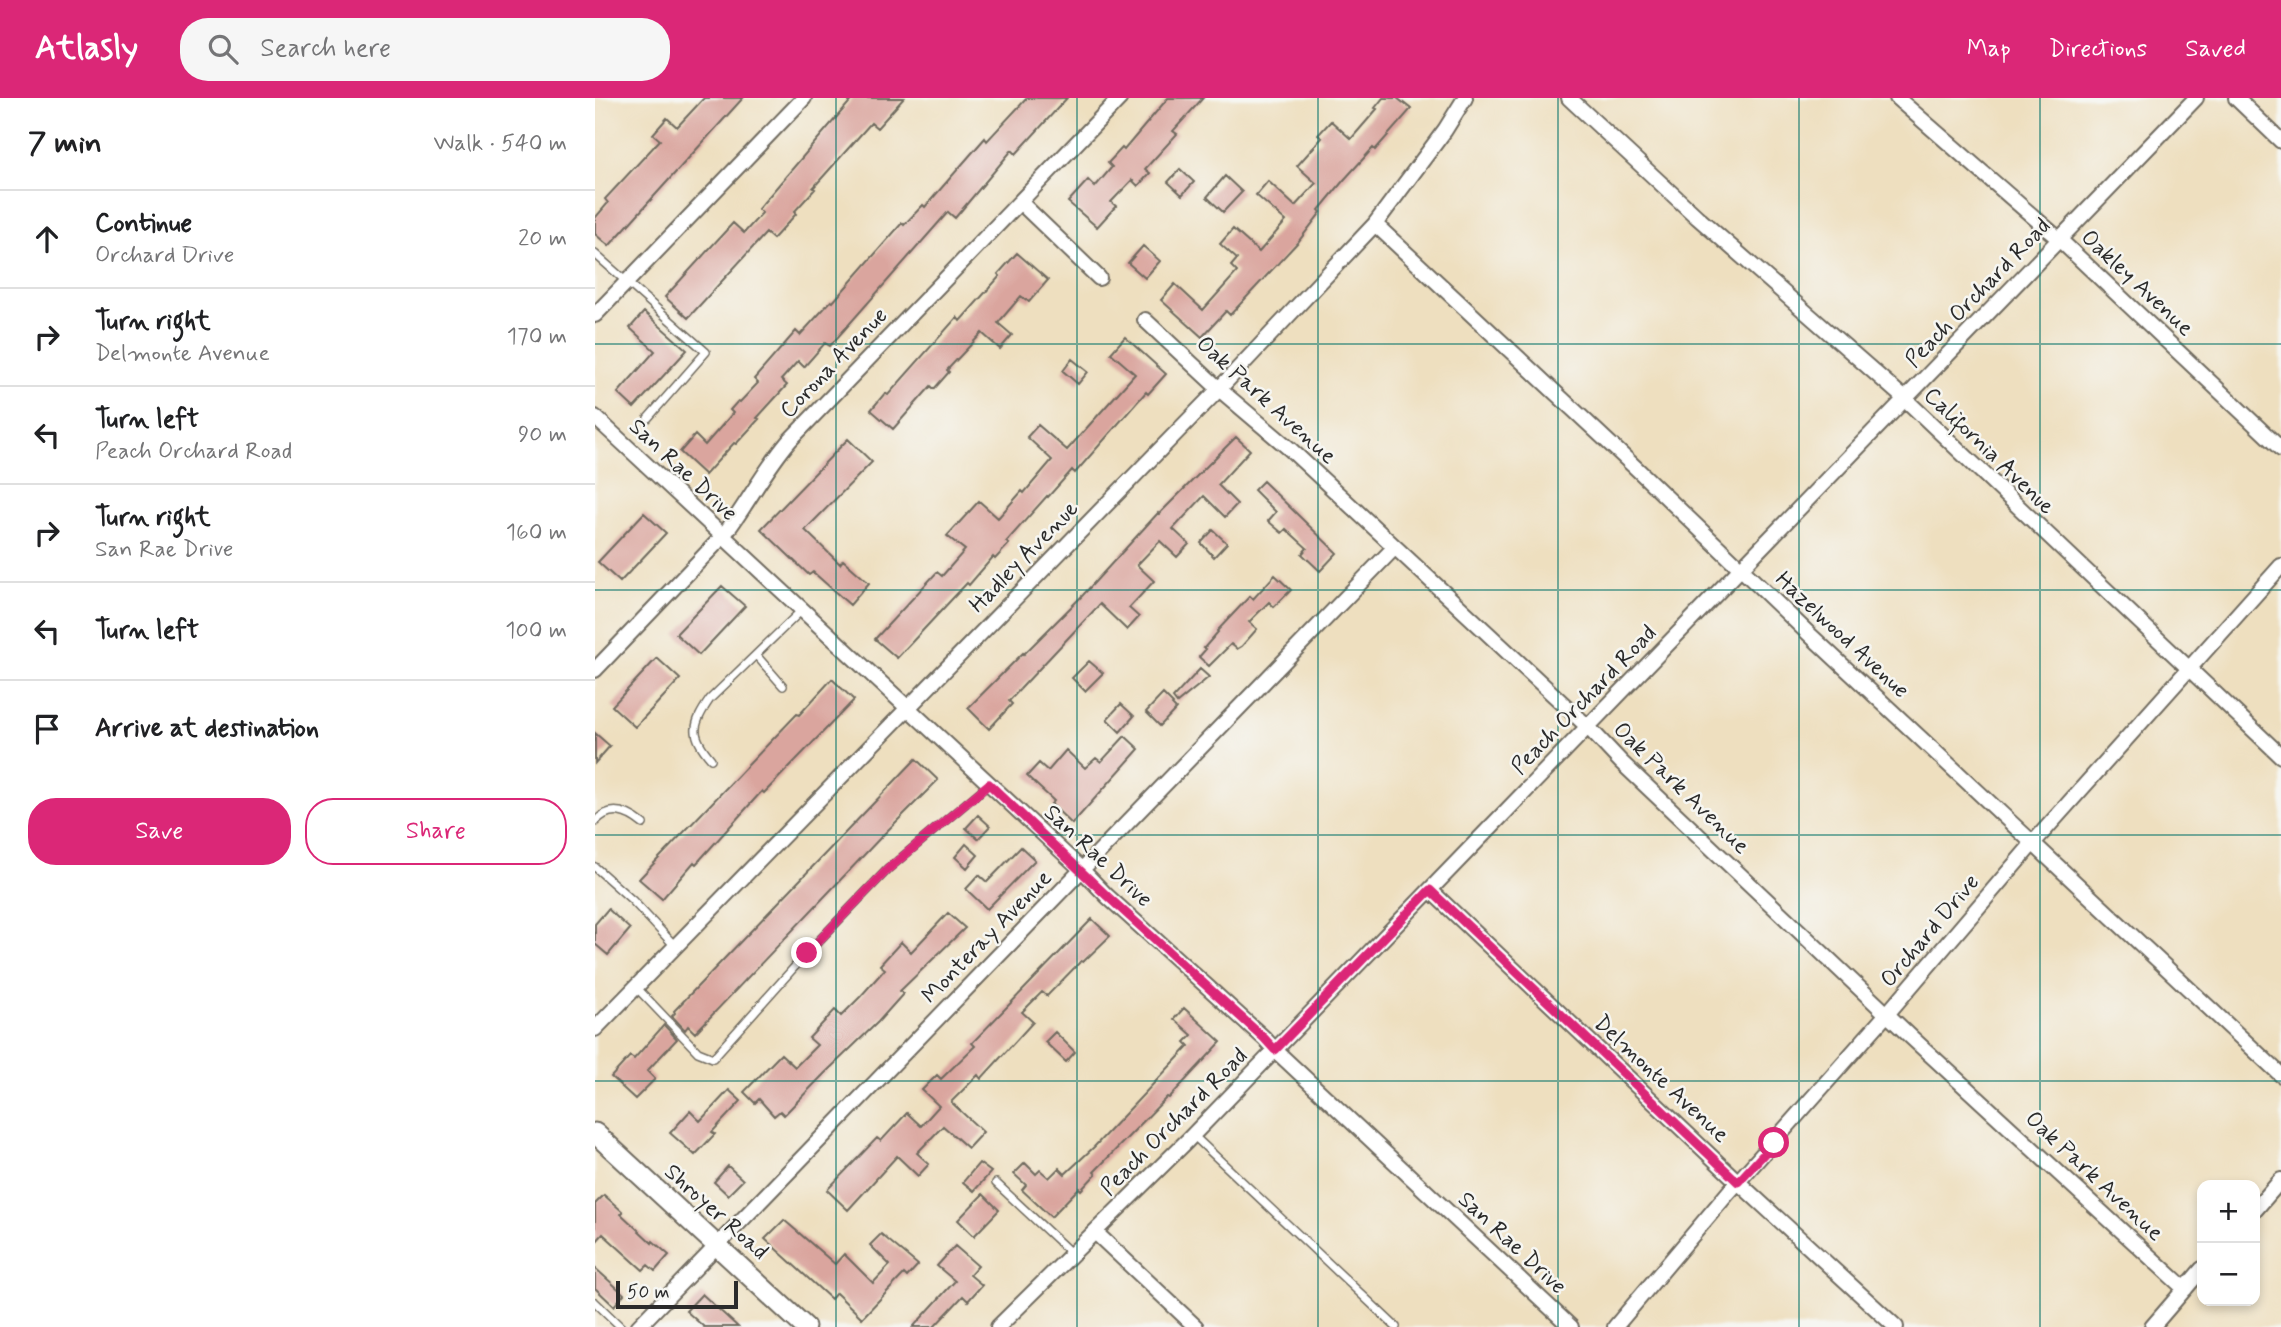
<!DOCTYPE html>
<meta charset="utf-8">
<style>
:root{--surface:#fff;--page:#f6f6f6;--text:#202124;--muted:#757577;--line:#e0e0e0;--accent:#db2777}
body{margin:0;font-family:Mynerve,sans-serif;background:var(--page);color:var(--text)}
.controls{position:absolute;right:21px;bottom:21px;display:grid;overflow:hidden;border-radius:14px;box-shadow:0 4px 10px #0003}
.controls button{width:63px;height:63px;display:grid;place-items:center;padding:0;border:0;border-bottom:2px solid var(--line);background:var(--surface);color:var(--text);font:35px sans-serif}
.scale{position:absolute;left:21px;bottom:18px;width:122px;box-sizing:border-box;padding-left:7px;border:4px solid #2b2b2b;border-top:0;font-size:19px;line-height:24px;white-space:nowrap;color:#2b2b2b;-webkit-text-stroke:5px #f6f6f2;paint-order:stroke}
.stop{position:absolute;width:21px;height:21px;margin:-16px;border:5px solid #db2777;border-radius:50%;background:#fff}
.stop.end{background:#db2777;border-color:#fff;box-shadow:0 2px 7px #0008}
.list{margin:0;padding:0;list-style:none}
h2{display:flex;justify-content:space-between;align-items:center;height:91px;margin:0;padding:0 28px;font-size:30px}
h2 small{font-size:23px;font-weight:400;color:var(--muted)}
.list li{display:grid;grid-template-columns:46px 1fr auto;gap:21px;align-items:center;box-sizing:border-box;height:98px;padding:0 28px;border-top:2px solid var(--line)}
.list b{display:block;font-size:26px;white-space:nowrap}
.list p{margin:0;font-size:23px;white-space:nowrap;color:var(--muted)}
.list em{font-size:23px;font-style:normal;color:var(--muted)}
.actions{display:flex;gap:14px;padding:21px 28px}
.actions a{flex:1;padding:16px 0;border:2px solid var(--accent);border-radius:28px;text-align:center;font-size:24px;color:var(--accent)}
.actions .main{background:var(--accent);color:#fff}
.icon{flex:none;width:38px;height:38px;fill:none;stroke:currentColor;stroke-width:2;stroke-linecap:round;stroke-linejoin:round}
.map{position:relative;flex:none;width:1686px;height:1229px;overflow:hidden}
header{display:flex;align-items:center;gap:42px;box-sizing:border-box;height:98px;padding:0 35px;background:var(--accent);color:#fff}
header strong{font-size:33px}
nav{display:flex;gap:38px;margin-inline-start:auto;font-size:24px}
.search{width:490px;height:63px;background:var(--page);display:flex;align-items:center;gap:18px;box-sizing:border-box;padding:0 24px;border-radius:28px;color:var(--muted);font-size:26px}
main{display:flex}
aside{flex:1;background:var(--surface)}
.map>svg:first-child{display:block}
.building{fill:#daa59e}
.lines{fill:none;stroke-linecap:round;stroke-linejoin:round}
.service-casing{stroke:#6f6a5f;stroke-width:10}
.minor-casing{stroke:#6f6a5f;stroke-width:18}
.secondary-casing{stroke:#6f6a5f;stroke-width:23}
.service{stroke:#fff;stroke-width:7}
.minor{stroke:#fff;stroke-width:14}
.secondary{stroke:#fff;stroke-width:19}
.route{stroke:#db2777;stroke-width:9}
.grid{fill:none;stroke:#0f766e;stroke-width:2;stroke-opacity:0.55}
.labels{text-anchor:middle;stroke-width:5;stroke-linejoin:round;paint-order:stroke}
.street-label{font-size:23px;fill:#2b2b2b;stroke:#f6f6f2}
</style>
<header>
<strong>Atlasly</strong>
<div class="search"><svg class="icon" aria-label="search" viewBox="0 0 24 24"><circle cx="10" cy="10" r="6"/><path d="M15 15l6 6"/></svg>Search here</div>
<nav><a>Map</a><a>Directions</a><a>Saved</a></nav>
</header>
<main>
<aside>
<h2>7 min<small>Walk · 540 m</small></h2>
<ul class="list">
<li><svg class="icon" aria-label="ahead" viewBox="0 0 24 24"><path d="M12 20V5M6 11l6-6 6 6"/></svg><div><b>Continue</b><p>Orchard Drive</p></div><em>20 m</em></li>
<li><svg class="icon" aria-label="right" viewBox="0 0 24 24"><path d="M7 20v-9h11M14 6l5 5-5 5"/></svg><div><b>Turn right</b><p>Delmonte Avenue</p></div><em>170 m</em></li>
<li><svg class="icon" aria-label="left" viewBox="0 0 24 24"><path d="M17 20v-9H6M10 6l-5 5 5 5"/></svg><div><b>Turn left</b><p>Peach Orchard Road</p></div><em>90 m</em></li>
<li><svg class="icon" aria-label="right" viewBox="0 0 24 24"><path d="M7 20v-9h11M14 6l5 5-5 5"/></svg><div><b>Turn right</b><p>San Rae Drive</p></div><em>160 m</em></li>
<li><svg class="icon" aria-label="left" viewBox="0 0 24 24"><path d="M17 20v-9H6M10 6l-5 5 5 5"/></svg><div><b>Turn left</b></div><em>100 m</em></li>
<li><svg class="icon" aria-label="arrive" viewBox="0 0 24 24"><path d="M6 21V4h12l-3 4 3 4H6"/></svg><div><b>Arrive at destination</b></div></li>
</ul>
<div class="actions"><a class="main">Save</a><a>Share</a></div>
</aside>
<div class="map">
<svg width="1686" height="1229" viewBox="0 0 1686 1229">
<rect width="100%" height="100%" fill="#f6f6f2"/>
<filter id="ink" filterUnits="userSpaceOnUse"><feTurbulence type="fractalNoise" baseFrequency=".0143" numOctaves="2"/><feDisplacementMap in="SourceGraphic" scale="14" xChannelSelector="R" yChannelSelector="G"/><feConvolveMatrix kernelMatrix="1 2 1 2 8 2 1 2 1" color-interpolation-filters="sRGB"/></filter>
<filter id="wash" filterUnits="userSpaceOnUse"><feTurbulence type="fractalNoise" baseFrequency=".00686" numOctaves="4" result="noise"/><feDisplacementMap in="SourceGraphic" scale="28" xChannelSelector="R" yChannelSelector="G"/><feGaussianBlur stdDeviation="1.57" result="paint"/><feColorMatrix in="noise" values="0 0 0 0 0 0 0 0 0 0 0 0 0 0 0 0 0 1.4 0 .05"/><feComposite in="paint" operator="in"/></filter>
<g filter="url(#wash)">
<rect width="100%" height="100%" fill="#eedfbf"/>
<g id="blocks">
<!-- building -->
<path class="building" d="M109,0h39l-134,148 -14,-12v-16l13,-15 -3,-4 55,-59 -7,-6 14,-16 10,9z
M258,0h51l-27,30 -6,-5 -58,65 2,1 -21,23 2,2 -23,25 -7,-6 -78,85 -23,-21 68,-74 11,10 18,-20 -4,-4z
M432,0h40l-51,56 -4,-4 -57,68 -7,-6 -118,134 -5,-3 -21,24 -6,-6 -17,19 6,5 -30,33 2,1 -23,25 -2,-1 -29,32 -25,-23 15,-17 10,10 28,-32 -3,-3 8,-9 2,1 18,-19 -4,-4 42,-48 4,4 31,-34 2,1 69,-79 2,2 19,-20 2,2 60,-69 2,3z
M573,0h35l-30,33 4,3 -32,35 5,4 -12,13 -6,-6 -21,22 5,4 -19,21 -29,-25 20,-22 7,7 17,-20 -4,-4 14,-15 2,2z
M788,0h14l14,11 -36,41 -2,-2 -30,33 -24,29 2,2 -23,30 -68,73 -4,-4 -24,26 -41,-37 14,-16 28,26 34,-38 -6,-6 6,-7 -17,-15 13,-15 26,23 27,-31 -30,-26 12,-14 27,25 21,-23 -19,-17 25,-28 -4,-3 13,-14 20,18 26,-30 -2,-1z
M585,71l14,13 -12,13 -14,-13z
M630,78l17,16 -19,20 -16,-15z
M548,148l17,15 -15,17 -17,-15z
M422,155l31,27 -19,22 -8,-6 -23,27 14,12 -12,14 -18,-16 -35,37 2,2 -15,17 -3,-3 -38,43 -22,-19 14,-17 3,2 69,-78 3,4 40,-45 -2,-2z
M49,214l43,38 -53,58 -16,-15 37,-42 -25,-23z
M530,239l41,37 -18,20 -2,-2 -71,81 -3,-3 -24,27 -1,-1 -41,46 3,2 -14,15 -2,-2 -24,28 -2,-2 -70,75 -22,-19 62,-67 5,4 23,-26 -18,-14 32,-35 19,17 24,-27 2,2 28,-33 -25,-23 11,-12 29,25 68,-76 -24,-21z
M477,261l16,13 -10,12 -15,-13z
M641,339l14,13 -32,35 19,19 -12,13 -21,-21 -31,33 16,15 -12,13 -17,-16 -23,24 17,16 -25,27 10,9 -12,13 -27,-26 -91,97 3,3 -23,25 -21,-21 55,-55 1,1 59,-59 75,-82 1,1z
M253,341l24,23 -67,68 35,34 3,-4 26,23 -19,22 -37,-33 -4,3 -48,-46z
M668,383l74,72 -17,18 -18,-17 5,-6 -21,-19 -4,4 -14,-12 8,-9 -22,-22z
M49,415l22,20 -46,49 -22,-20z
M618,432l14,13 -13,14 -13,-14z
M680,477l16,15 -17,17 -5,-5 -20,20 8,7 -15,17 -5,3 -6,-5 -22,22 -10,-9 7,-8 -2,-1 14,-16 -1,-1 33,-35 3,3z
M127,488l23,20 -46,49 -23,-21z
M62,560l23,21 -45,48 -23,-21z
M494,563l14,12 -18,18 -13,-13z
M605,571l9,8 -32,26 -4,-5z
M237,581l22,21 -90,93 -2,-2 -66,73 -2,-2 -32,37 -23,-20 158,-165 2,1z
M568,596l10,10 -1,1 4,4 -16,17 -14,-14z
M526,606l13,12 -14,16 -13,-13z
M0,635l15,13 -15,17z
M530,638l14,13 -67,75 -21,-20 3,-3 -27,-25 12,-13 9,8 18,-21 19,18 11,-10 5,4z
M321,661l22,21 -55,55 -188,198 -7,-7 -3,4 -13,-14 3,-3 -1,-2z
M383,717l12,11 -12,13 -12,-11z
M371,746l12,11 -11,13 -12,-11z
M426,749l14,13 -48,49 -21,-20 13,-14 8,7z
M13,811l22,20 -22,26 -13,-11v-20z
M353,815l17,15 -65,63 3,3 -25,28 -53,51 -41,42 -4,-4 -6,5 -15,-17 -4,4 -11,-11 37,-38 14,13 22,-22 -8,-7 26,-28 6,6 19,-19 25,-28 -5,-4 21,-23 10,10z
M497,821l18,17 -27,26 -2,-1 -34,35 -5,-4 -20,20 11,10 -52,57 -3,-4 -27,27 32,30 -15,16 -25,-22 -26,27 12,11 -11,12 -21,-20 -49,54 -21,-20 50,-52 4,3 26,-28 14,13 18,-20 -17,-16 15,-15 4,4 34,-33 -3,-3z
M589,910l37,34 -52,56 -2,-1 -73,75 2,2 -15,16 -2,-2 -28,29 -29,-27 4,-5 -12,-11 11,-11 11,11 4,-4 9,8 10,-10 6,6 29,-27 95,-101 -4,-4 7,-7 -18,-16z
M69,927l13,14 -30,32 8,8 -20,20 -24,-22 19,-21 4,3z
M460,934l20,20 -9,10 -21,-20z
M134,992l12,11 -29,31 3,2 -20,21 -25,-22 20,-22 10,10z
M384,1065l12,9 -17,19 -11,-9z
M133,1068l15,14 -15,15 -14,-13z
M388,1096l16,16 -25,26 -16,-16z
M9,1097l19,17 -2,2 31,29 1,-2 16,14 -14,16 -7,-6 -5,5 -40,-36 -8,9v-39z
M189,1122l51,44 9,-10 29,29 17,-18 -20,-20 11,-11 37,31 -11,12 -3,-3 -42,44 -26,-25 -5,6 -66,-60z
M360,1148l23,20 -8,9 12,10 -14,16 -5,-5 -29,31h-21l42,-46 -18,-15z
M0,1170l29,26 -10,12 -19,-18z
M107,1196l36,33h-34l-18,-16z"/>
</g>
</g>
<g filter="url(#ink)">
<use href="#blocks" fill-opacity="0" stroke="#6f6a5f" stroke-width="2"/>
<g class="lines">
<!-- service casing -->
<g class="service-casing">
<path id="service" d="M0,156l111,98 -58,66
M161,557l27,31
M116,661c-21,-24 -19,-34 -1,-60l92,-89
M0,724c15,-17 32,-11 48,2
M0,769l37,33 43,46
M41,889l62,65 15,6 94,-105 81,-84 101,-85
M598,1037l203,192
M401,1085l76,71
M0,1204l26,25"/>
</g>
<!-- minor casing -->
<g class="minor-casing">
<path id="minor" d="M974,0l128,119 208,182 376,357
M1302,0l163,142 221,209
M1641,0l45,43
M425,104l79,76
M780,126l262,245 172,165 472,441
M0,217l209,-217
M550,222l74,69 72,61 297,277 33,35 290,275 274,252
M0,319l487,453 25,26 157,142 11,12 296,277
M0,572l128,-134c24,-31 41,-66 67,-96l330,-342
M835,792l308,292 158,145
M0,931l624,-640 156,-165 70,-94 20,-32
M1660,1112l26,-30
M500,1134l101,95
M43,1229l757,-780
M403,1229l189,-186 1009,-1043
M1020,1229l113,-134 159,-179 146,-171 248,-277
M1557,1229l50,-58"/>
</g>
<!-- secondary casing -->
<g class="secondary-casing">
<path id="secondary" d="M0,1035l210,194"/>
</g>
<!-- service -->
<use href="#service" class="service"/>
<!-- minor -->
<use href="#minor" class="minor"/>
<!-- secondary -->
<use href="#secondary" class="secondary"/>
</g>
</g>
<g class="lines" filter="url(#ink)">
<!-- route -->
<path class="route" d="M212,855l81,-84 101,-85 118,112 157,142 11,12 155,-160 308,292 36,-39"/>
</g>
<!-- grid -->
<path class="grid" d="M241,0v1229M482,0v1229M723,0v1229M963,0v1229M1204,0v1229M1445,0v1229M0,246h1686M0,492h1686M0,737h1686M0,983h1686"/>
<g class="labels">
<!-- street labels -->
<g class="street-label">
<text transform="translate(1543 184) rotate(43)" y="8">Oakley Avenue</text>
<text transform="translate(1382 194) rotate(-46)" y="8">Peach Orchard Road</text>
<text transform="translate(238 264) rotate(-46)" y="8">Corona Avenue</text>
<text transform="translate(672 301) rotate(42)" y="8">Oak Park Avenue</text>
<text transform="translate(1395 352) rotate(44)" y="8">California Avenue</text>
<text transform="translate(89 371) rotate(43)" y="8">San Rae Drive</text>
<text transform="translate(428 458) rotate(-46)" y="8">Hadley Avenue</text>
<text transform="translate(1248 536) rotate(43)" y="8">Hazelwood Avenue</text>
<text transform="translate(988 601) rotate(-46)" y="8">Peach Orchard Road</text>
<text transform="translate(1087 689) rotate(44)" y="8">Oak Park Avenue</text>
<text transform="translate(504 757) rotate(43)" y="8">San Rae Drive</text>
<text transform="translate(1334 832) rotate(-50)" y="8">Orchard Drive</text>
<text transform="translate(391 838) rotate(-46)" y="8">Monteray Avenue</text>
<text transform="translate(1067 980) rotate(43)" y="8">Delmonte Avenue</text>
<text transform="translate(578 1023) rotate(-45)" y="8">Peach Orchard Road</text>
<text transform="translate(1500 1077) rotate(43)" y="8">Oak Park Avenue</text>
<text transform="translate(122 1113) rotate(42)" y="8">Shroyer Road</text>
<text transform="translate(918 1144) rotate(43)" y="8">San Rae Drive</text>
</g>
</g>
</svg>
<div class="controls">
<button>+</button>
<button>−</button>
</div>
<div class="scale">50 m</div>
<div class="stop" style="left:1179px;top:1045px"></div>
<div class="stop end" style="left:212px;top:855px"></div>
</div>
</main>
